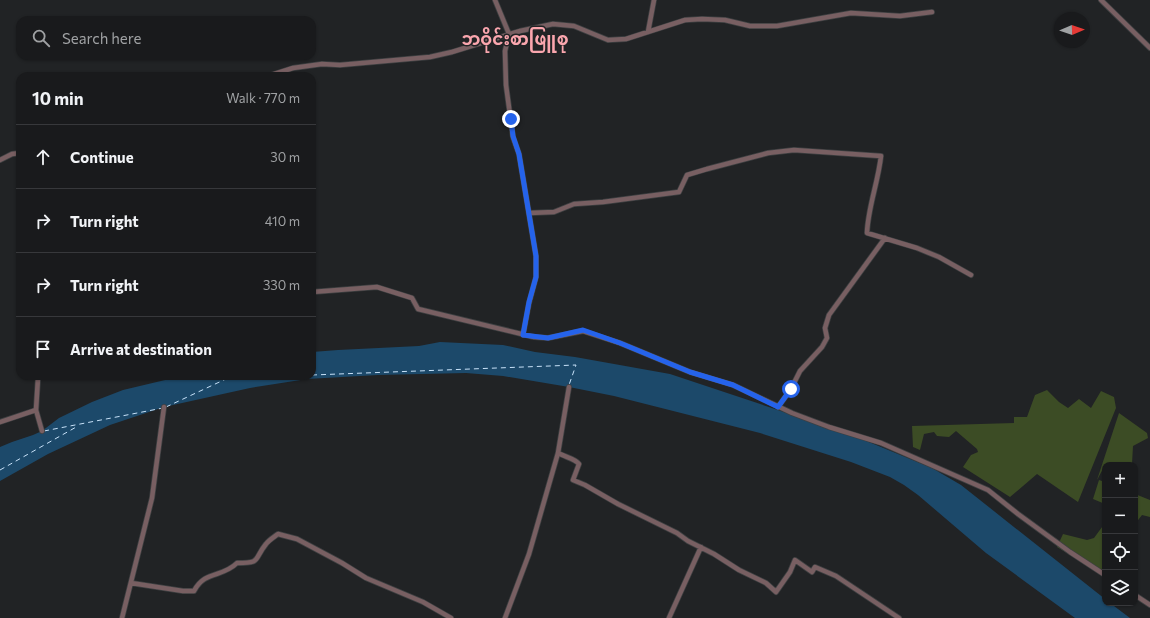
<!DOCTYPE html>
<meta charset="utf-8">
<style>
:root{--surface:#191a1c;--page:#262729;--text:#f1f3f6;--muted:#9fa1a3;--line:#37383b}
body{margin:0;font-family:Commissioner,"Noto Sans Myanmar",sans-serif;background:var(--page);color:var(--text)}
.controls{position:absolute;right:12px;bottom:12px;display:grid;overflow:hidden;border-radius:8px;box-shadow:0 1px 3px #0004}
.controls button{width:36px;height:36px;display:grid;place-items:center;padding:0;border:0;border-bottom:1px solid var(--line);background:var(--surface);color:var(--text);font:20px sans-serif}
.compass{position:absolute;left:1054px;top:12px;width:36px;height:36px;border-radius:50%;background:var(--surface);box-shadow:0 1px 3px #0004;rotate:88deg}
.stop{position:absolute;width:12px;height:12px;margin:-9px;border:3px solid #2563eb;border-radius:50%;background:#fff}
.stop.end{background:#2563eb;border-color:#fff;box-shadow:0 1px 4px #0008}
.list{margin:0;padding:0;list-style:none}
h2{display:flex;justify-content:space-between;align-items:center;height:52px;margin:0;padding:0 16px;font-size:17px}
h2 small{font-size:13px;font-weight:400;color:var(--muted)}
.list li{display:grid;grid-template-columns:26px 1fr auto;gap:12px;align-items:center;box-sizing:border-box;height:64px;padding:0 16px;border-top:1px solid var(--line)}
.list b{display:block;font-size:15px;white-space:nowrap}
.list em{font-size:13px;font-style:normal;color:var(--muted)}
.icon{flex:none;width:22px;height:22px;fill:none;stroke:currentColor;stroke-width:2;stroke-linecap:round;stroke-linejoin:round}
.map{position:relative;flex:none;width:1150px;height:618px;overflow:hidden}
.search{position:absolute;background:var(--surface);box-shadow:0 1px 3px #0004;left:16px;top:16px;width:300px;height:44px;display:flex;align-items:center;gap:10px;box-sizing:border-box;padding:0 14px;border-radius:12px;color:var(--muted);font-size:15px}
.panel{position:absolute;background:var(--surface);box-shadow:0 1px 3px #0004;left:16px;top:72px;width:300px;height:308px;border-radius:12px}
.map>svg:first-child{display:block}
.green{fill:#3c4c25}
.water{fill:#1c496a}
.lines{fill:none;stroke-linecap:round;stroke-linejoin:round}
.ferry{stroke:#c8e2f9;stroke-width:1;stroke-dasharray:5 4;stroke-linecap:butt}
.minor-casing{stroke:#3e4042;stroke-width:6}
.minor{stroke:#785f62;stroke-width:4.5}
.route{stroke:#2563eb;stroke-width:5}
.labels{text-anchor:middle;stroke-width:3;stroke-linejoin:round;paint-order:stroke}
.quarter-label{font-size:17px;font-weight:bold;fill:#faa6ae;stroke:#212325}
</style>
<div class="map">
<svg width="1150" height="618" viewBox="0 0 1150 618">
<rect width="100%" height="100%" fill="#212325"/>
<!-- green -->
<path class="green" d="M1047,390l12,12 9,6 11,-9 12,9 10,-17 13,6 2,11 -38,94 -41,-28 -27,23 -47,-30 8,-12 7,-3 -1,-3 -21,-18 -7,6 -12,-1 -3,-4 -10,2 -4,16 -7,-3 -1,-21 102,-3v-6h13l8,-22z
M1119,413l28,20 1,5 -15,8 -1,18 -2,1h-25l-8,15z
M1099,480l6,2v22l-12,-5z
M1135,494l15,6v17l-8,-2 -7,9z
M1105,523v39l-5,11 -43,-26 6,-13 24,6 7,-2z"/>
<!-- water -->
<path class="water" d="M440,342l63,3 32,7 40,5 95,17 177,59 85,35 29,17 144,114v4h5l20,15h-55l-89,-65 -68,-58 -14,-10 -14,-8 -39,-15 -91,-29 -146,-37 -45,-9 -66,-11 -37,-3 -88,2 -71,4 -57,9 -86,19 -54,18 -62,29 -48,27v-34l12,-5 21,-7 9,-4 17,-13 33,-16 31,-12 59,-14h130v-24l26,-2 81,-4z"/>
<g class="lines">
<!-- ferry -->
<path class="ferry" d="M312,375l264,-10 -7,20
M166,407l62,-29 55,-2
M44,431l119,-23
M0,470l78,-44"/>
<!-- minor casing -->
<g class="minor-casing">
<path id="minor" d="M495,0l14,34 -4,17 1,34 7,52 6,17 17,102v21l-7,26 -6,32
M1101,0l49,48
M648,32l6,-32
M268,76l25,-8 29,-4 18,1 90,-8 22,-5 68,-21 33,-7 21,2 34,14 18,-1 59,-19 17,-1 23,1 25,6h27l74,-13 49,3 32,-4
M0,160l12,-6 8,-1
M529,213l25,-1 20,-8 29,-2 76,-10 8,-17 20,-6 61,-16 26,-3 87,6c-3,27 -13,51 -14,77l50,15 22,9 32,18
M312,292l65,-5 35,11 6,11 116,28 14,1 35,-7 37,12 70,29 43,13 59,28 37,14 52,16 107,47 30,24 52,38 35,23
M778,407l13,-18 9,-18 22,-24 5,-9 -2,-10 4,-13 56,-77
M36,410l6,21
M0,422l36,-12 2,-32 5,-2
M558,453c7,4 18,6 21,11l-6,16 12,5 33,19 59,29 11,8 26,13 25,16 27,13 10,9 14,-20 5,-12 17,12 3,-5 21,9 63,42
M131,583l52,8h11c11,-21 28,-13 43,-28 25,0 16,-3 29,-19 3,-4 8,-7 12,-10l19,5 45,24 24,15 57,24 28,16
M1135,595l15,10
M122,618l30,-120 12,-91
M505,618l24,-64 29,-101 11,-66
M669,618l32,-71"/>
</g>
<!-- minor -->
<use href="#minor" class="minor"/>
</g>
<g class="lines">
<!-- route -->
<path class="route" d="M511,119l2,17 6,18 17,102v21l-7,25 -6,33 25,3 35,-8 37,13 70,29 43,13 45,22 13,-18"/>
</g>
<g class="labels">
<!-- quarter labels -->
<g class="quarter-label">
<text x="515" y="45">ဘဝိုင်းစာဖြူစု</text>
</g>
</g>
</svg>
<div class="controls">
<button>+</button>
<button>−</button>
<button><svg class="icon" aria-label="locate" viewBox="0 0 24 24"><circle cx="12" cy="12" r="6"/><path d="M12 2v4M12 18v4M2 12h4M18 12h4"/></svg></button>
<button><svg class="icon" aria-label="layers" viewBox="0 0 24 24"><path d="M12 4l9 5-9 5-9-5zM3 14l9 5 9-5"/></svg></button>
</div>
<svg class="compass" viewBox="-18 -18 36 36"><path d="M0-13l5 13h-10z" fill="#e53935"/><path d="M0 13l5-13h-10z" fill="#9fa1a3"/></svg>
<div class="stop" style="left:791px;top:389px"></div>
<div class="stop end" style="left:511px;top:119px"></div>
<div class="search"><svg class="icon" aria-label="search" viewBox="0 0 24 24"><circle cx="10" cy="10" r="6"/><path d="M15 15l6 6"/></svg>Search here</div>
<section class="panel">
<h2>10 min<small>Walk · 770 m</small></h2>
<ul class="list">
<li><svg class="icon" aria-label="ahead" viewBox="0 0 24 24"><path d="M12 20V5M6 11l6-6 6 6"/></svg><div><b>Continue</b></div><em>30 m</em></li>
<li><svg class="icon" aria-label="right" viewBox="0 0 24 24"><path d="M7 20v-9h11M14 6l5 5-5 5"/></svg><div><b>Turn right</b></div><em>410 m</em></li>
<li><svg class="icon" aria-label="right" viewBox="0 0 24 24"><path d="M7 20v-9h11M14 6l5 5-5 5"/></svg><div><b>Turn right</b></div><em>330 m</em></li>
<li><svg class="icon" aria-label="arrive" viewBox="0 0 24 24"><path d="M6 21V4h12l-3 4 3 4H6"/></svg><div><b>Arrive at destination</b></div></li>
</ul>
</section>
</div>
